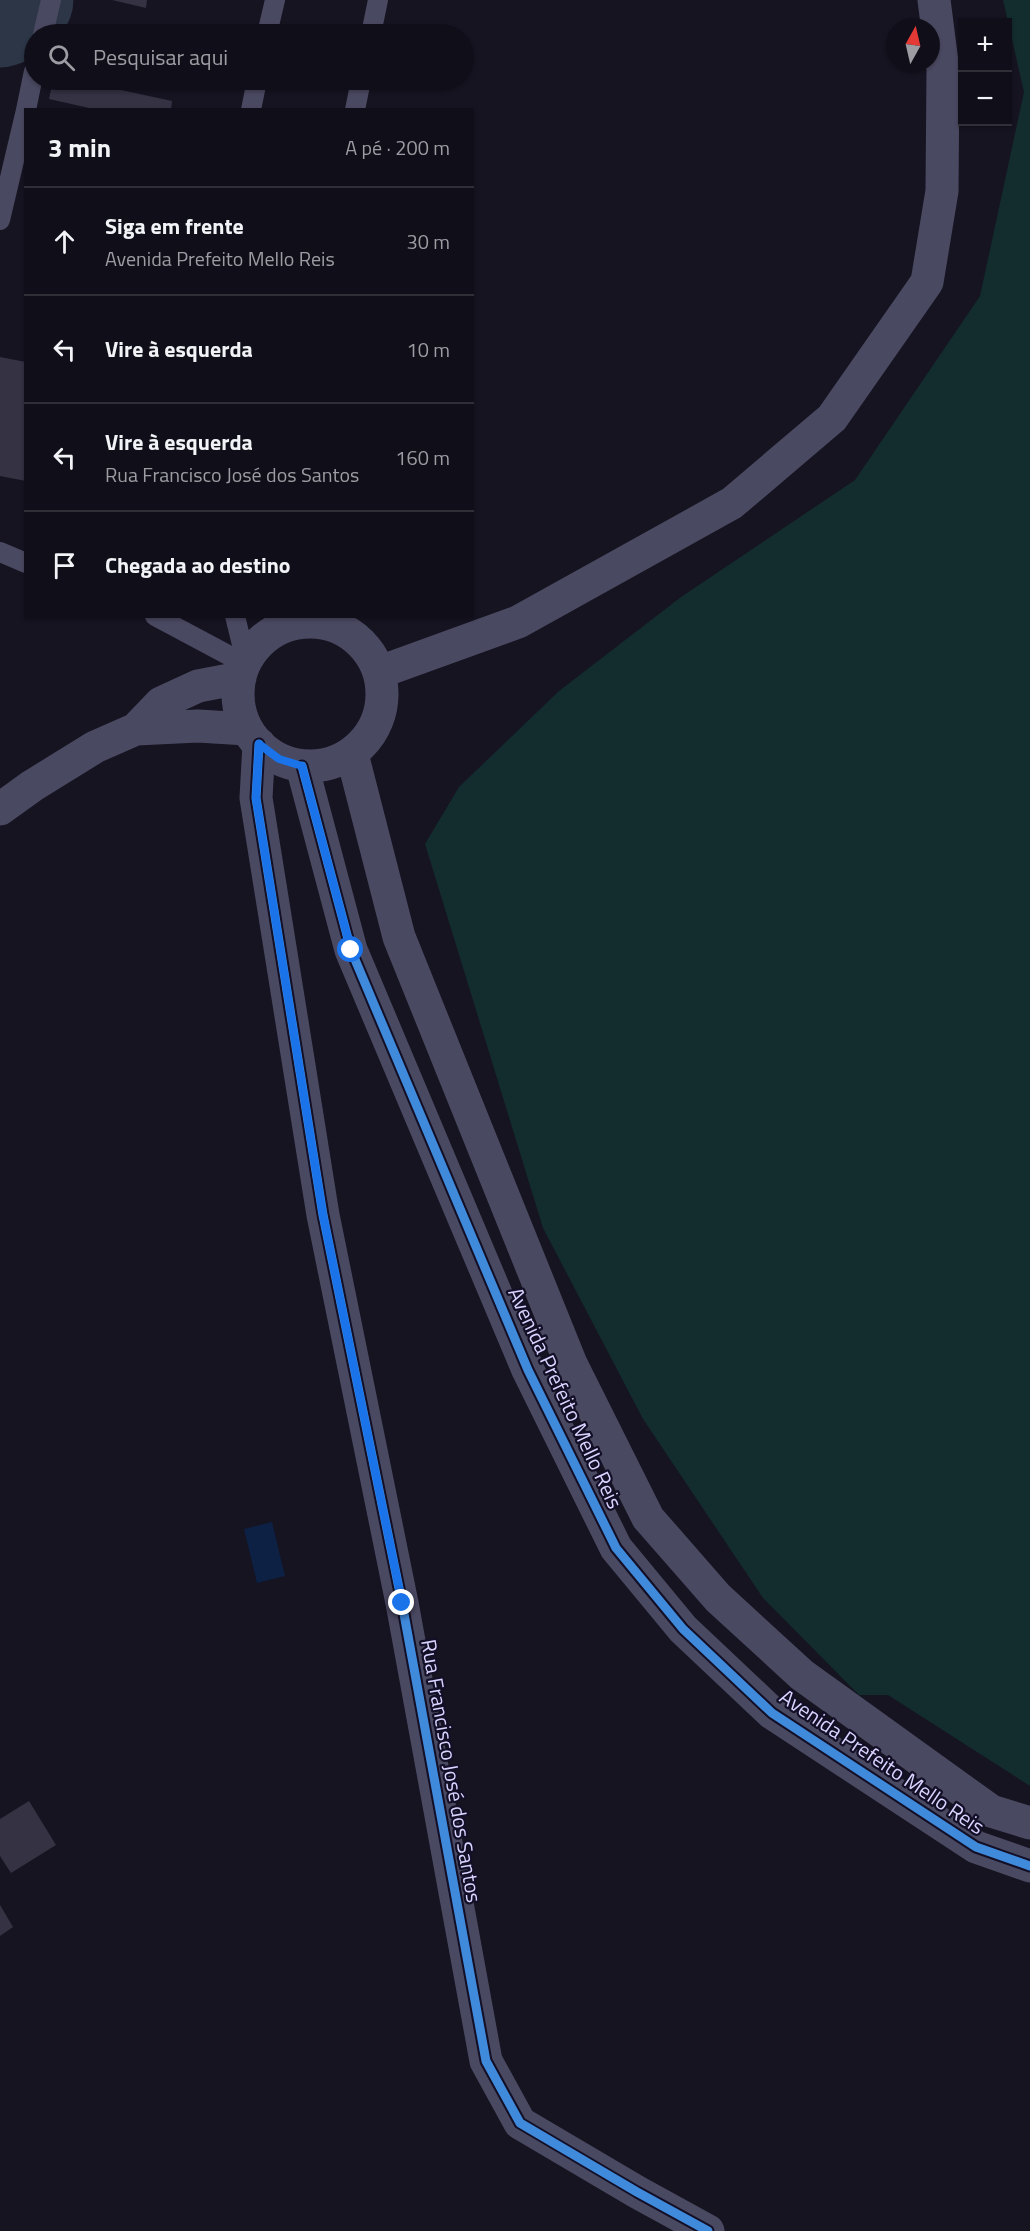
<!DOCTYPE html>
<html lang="pt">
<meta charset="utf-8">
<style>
:root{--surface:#100f19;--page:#1e1d26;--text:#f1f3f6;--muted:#9c9ca2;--line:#302f38}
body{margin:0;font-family:"Titillium Web",sans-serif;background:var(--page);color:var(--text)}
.controls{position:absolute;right:18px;top:18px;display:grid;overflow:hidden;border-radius:0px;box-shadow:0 2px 4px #0004}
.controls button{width:54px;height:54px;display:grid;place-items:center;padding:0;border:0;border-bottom:2px solid var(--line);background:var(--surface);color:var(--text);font:30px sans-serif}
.compass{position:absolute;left:886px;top:18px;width:54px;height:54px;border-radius:50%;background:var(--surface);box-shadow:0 2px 4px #0004;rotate:8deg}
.stop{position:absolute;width:18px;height:18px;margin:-14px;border:4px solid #1a73e8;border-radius:50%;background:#fff}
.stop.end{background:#1a73e8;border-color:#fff;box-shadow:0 2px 6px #0008}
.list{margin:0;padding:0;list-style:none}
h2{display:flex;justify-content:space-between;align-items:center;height:78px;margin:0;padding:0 24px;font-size:26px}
h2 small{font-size:20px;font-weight:400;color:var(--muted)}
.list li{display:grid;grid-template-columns:39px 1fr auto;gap:18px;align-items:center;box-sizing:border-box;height:108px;padding:0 24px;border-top:2px solid var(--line)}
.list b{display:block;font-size:22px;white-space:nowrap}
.list p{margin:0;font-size:20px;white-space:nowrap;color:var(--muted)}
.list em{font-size:20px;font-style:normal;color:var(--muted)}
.icon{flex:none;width:33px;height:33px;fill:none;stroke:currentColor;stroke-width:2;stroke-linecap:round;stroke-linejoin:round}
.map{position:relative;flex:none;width:1030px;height:2231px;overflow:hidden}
.search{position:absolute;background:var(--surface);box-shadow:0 2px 4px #0004;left:24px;top:24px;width:450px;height:66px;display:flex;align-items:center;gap:15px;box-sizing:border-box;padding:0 21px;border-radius:33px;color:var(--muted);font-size:22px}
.panel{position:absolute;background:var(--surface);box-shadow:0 2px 4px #0004;left:24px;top:108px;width:450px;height:510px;border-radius:0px}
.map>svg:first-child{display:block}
.green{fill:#132c2d}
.water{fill:#0d2144}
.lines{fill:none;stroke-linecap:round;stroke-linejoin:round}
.taxiway{stroke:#2c3646;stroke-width:99}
.building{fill:#343243}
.service{stroke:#4a4962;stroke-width:20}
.minor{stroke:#4a4962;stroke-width:33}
.tertiary{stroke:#4a4962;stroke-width:33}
.cycleway-casing{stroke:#130f26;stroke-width:13}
.cycleway{stroke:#408adc;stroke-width:9}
.route{stroke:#1a73e8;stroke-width:8}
.labels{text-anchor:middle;stroke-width:4.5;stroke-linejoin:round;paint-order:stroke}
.street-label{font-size:21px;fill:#d9d4ff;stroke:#130f26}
</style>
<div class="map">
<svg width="1030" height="2231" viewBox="0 0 1030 2231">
<rect width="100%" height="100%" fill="#161421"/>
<!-- green -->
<path class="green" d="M1003,0h27v1786l-142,-91h-29l-96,-97 -120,-179 -100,-191 -118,-384 34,-57 100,-96 122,-94 174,-117 125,-184 44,-204z"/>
<!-- water -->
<path class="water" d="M272,1522l13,54 -28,7 -13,-54z"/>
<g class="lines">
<!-- taxiway -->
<path class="taxiway" d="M0,18l11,-4 13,-14"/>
</g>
<!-- building -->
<path class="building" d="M112,0h35l-1,8z
M53,80h22l97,21 -1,9h-73l-49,-11z
M0,357l26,5v119l-26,-5z
M29,1801l27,44 -45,28 -11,-17v-37z
M0,1905l13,22 -13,9z"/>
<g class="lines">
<!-- service -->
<path class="service" d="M43,34l8,-34
M267,34l8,-34
M371,34l7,-34
M26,110l8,-39
M251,110l6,-30
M355,110l6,-30
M0,220l26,-110
M0,552l26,11
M155,616l90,48
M235,616l11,45
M306,616l6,6"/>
<!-- minor -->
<path class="minor" d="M380,672l138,-50 214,-119 100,-85 95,-136 15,-91 1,-121 -9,-70
M259,744l-3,54 67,417 79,388 84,458 34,62 117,69 71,39"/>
<!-- tertiary -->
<path class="tertiary" d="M238 694a72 72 0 1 1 144 0a72 72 0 1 1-144 0Z
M136,729l25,-26 37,-17 42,-8
M352,754l47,183 172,427 77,154 70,80 84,77 189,136 39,12
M302,766l49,184 177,420 88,178 67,81 89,84 204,134 54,19
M0,809l32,-23 63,-39 41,-18 62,-3 49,3"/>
<!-- cycleway casing -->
<g class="cycleway-casing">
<path id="cycleway" d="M259,744l-3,54 67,417 79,388 84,458 34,62 117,69 71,39
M302,766l49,184 177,420 88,178 67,81 89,84 204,134 54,19"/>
</g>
<!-- cycleway -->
<use href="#cycleway" class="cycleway"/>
</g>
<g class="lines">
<!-- route -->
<path class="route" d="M351,950l-49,-184 -23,-7 -20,-15 -3,54 67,417 79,388"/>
</g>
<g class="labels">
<!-- street labels -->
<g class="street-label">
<text transform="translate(565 1398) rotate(65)" y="7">Avenida Prefeito Mello Reis</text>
<text transform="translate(882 1762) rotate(34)" y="7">Avenida Prefeito Mello Reis</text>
<text transform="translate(451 1771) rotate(80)" y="7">Rua Francisco José dos Santos</text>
</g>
</g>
</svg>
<div class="controls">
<button>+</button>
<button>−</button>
</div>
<svg class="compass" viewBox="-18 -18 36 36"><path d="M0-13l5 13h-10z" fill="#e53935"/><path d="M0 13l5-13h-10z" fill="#9c9ca2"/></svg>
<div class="stop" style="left:351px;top:950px"></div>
<div class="stop end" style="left:402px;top:1603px"></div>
<div class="search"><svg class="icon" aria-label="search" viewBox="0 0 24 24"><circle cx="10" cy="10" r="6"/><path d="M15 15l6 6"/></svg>Pesquisar aqui</div>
<section class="panel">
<h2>3 min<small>A pé · 200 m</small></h2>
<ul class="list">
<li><svg class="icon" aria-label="ahead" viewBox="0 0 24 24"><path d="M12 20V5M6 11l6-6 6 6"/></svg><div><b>Siga em frente</b><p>Avenida Prefeito Mello Reis</p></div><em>30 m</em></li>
<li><svg class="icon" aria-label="left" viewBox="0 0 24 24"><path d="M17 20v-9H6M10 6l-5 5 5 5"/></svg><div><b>Vire à esquerda</b></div><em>10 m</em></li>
<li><svg class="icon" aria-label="left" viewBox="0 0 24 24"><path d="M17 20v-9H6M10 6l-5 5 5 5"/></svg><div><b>Vire à esquerda</b><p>Rua Francisco José dos Santos</p></div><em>160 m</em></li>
<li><svg class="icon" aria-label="arrive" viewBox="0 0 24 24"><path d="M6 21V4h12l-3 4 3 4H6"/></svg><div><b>Chegada ao destino</b></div></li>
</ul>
</section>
</div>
